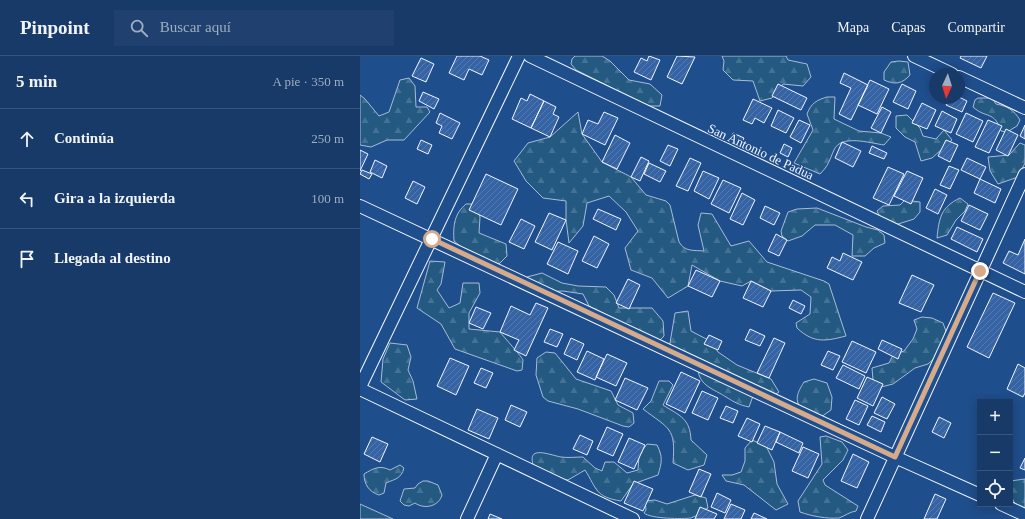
<!DOCTYPE html>
<html lang="es">
<meta charset="utf-8">
<style>
:root{--surface:#173a69;--page:#20416f;--text:#f1f3f6;--muted:#9eadc0;--line:#36547d}
body{margin:0;font-family:"Times New Roman",serif;background:var(--page);color:var(--text)}
.controls{position:absolute;right:12px;bottom:12px;display:grid;overflow:hidden;border-radius:0px;box-shadow:0 2px 10px #0003}
.controls button{width:36px;height:36px;display:grid;place-items:center;padding:0;border:0;border-bottom:1px solid var(--line);background:var(--surface);color:var(--text);font:20px sans-serif}
.compass{position:absolute;left:569px;top:12px;width:36px;height:36px;border-radius:50%;background:var(--surface);box-shadow:0 2px 10px #0003;rotate:184deg}
.stop{position:absolute;width:12px;height:12px;margin:-9px;border:3px solid #d6ab8b;border-radius:50%;background:#fff}
.stop.end{background:#d6ab8b;border-color:#fff;box-shadow:0 1px 4px #0008}
.list{margin:0;padding:0;list-style:none}
h2{display:flex;justify-content:space-between;align-items:center;height:52px;margin:0;padding:0 16px;font-size:17px}
h2 small{font-size:13px;font-weight:400;color:var(--muted)}
.list li{display:grid;grid-template-columns:26px 1fr auto;gap:12px;align-items:center;box-sizing:border-box;height:60px;padding:0 16px;border-top:1px solid var(--line)}
.list b{display:block;font-size:15px;white-space:nowrap}
.list em{font-size:13px;font-style:normal;color:var(--muted)}
.icon{flex:none;width:22px;height:22px;fill:none;stroke:currentColor;stroke-width:2;stroke-linecap:round;stroke-linejoin:round}
.map{position:relative;flex:none;width:665px;height:463px;overflow:hidden}
header{display:flex;align-items:center;gap:24px;box-sizing:border-box;height:56px;padding:0 20px;background:var(--surface);border-bottom:1px solid var(--line)}
header strong{font-size:19px}
nav{display:flex;gap:22px;margin-inline-start:auto;font-size:14px}
.search{width:280px;height:36px;background:var(--page);display:flex;align-items:center;gap:10px;box-sizing:border-box;padding:0 14px;border-radius:0px;color:var(--muted);font-size:15px}
main{display:flex}
aside{flex:1;background:var(--surface)}
.map>svg:first-child{display:block}
.grass{fill:#245a82;stroke:#a8bbd7}
.forest{fill:url(#forest-firs);stroke:#a8bbd7}
.building{fill:url(#building-hatch);stroke:#f2f6ff}
.lines{fill:none;stroke-linecap:round;stroke-linejoin:round}
.street-casing{stroke:#f2f6ff;stroke-width:14}
.street{stroke:#1f4e8c;stroke-width:12}
.route{stroke:#d6ab8b;stroke-width:5}
.labels{text-anchor:middle;stroke-width:3;stroke-linejoin:round;paint-order:stroke}
.street-label{font-size:13px;fill:#f2f6ff;stroke:#1f4e8c}
</style>
<header>
<strong>Pinpoint</strong>
<div class="search"><svg class="icon" aria-label="search" viewBox="0 0 24 24"><circle cx="10" cy="10" r="6"/><path d="M15 15l6 6"/></svg>Buscar aquí</div>
<nav><a>Mapa</a><a>Capas</a><a>Compartir</a></nav>
</header>
<main>
<aside>
<h2>5 min<small>A pie · 350 m</small></h2>
<ul class="list">
<li><svg class="icon" aria-label="ahead" viewBox="0 0 24 24"><path d="M12 20V5M6 11l6-6 6 6"/></svg><div><b>Continúa</b></div><em>250 m</em></li>
<li><svg class="icon" aria-label="left" viewBox="0 0 24 24"><path d="M17 20v-9H6M10 6l-5 5 5 5"/></svg><div><b>Gira a la izquierda</b></div><em>100 m</em></li>
<li><svg class="icon" aria-label="arrive" viewBox="0 0 24 24"><path d="M6 21V4h12l-3 4 3 4H6"/></svg><div><b>Llegada al destino</b></div></li>
</ul>
</aside>
<div class="map">
<svg width="665" height="463" viewBox="0 0 665 463">
<defs>
<pattern id="forest-firs" width="22" height="20" patternUnits="userSpaceOnUse"><rect width="22" height="20" fill="#245a82"/><path d="M5 1l3.5 6h-7zM16 11l3.5 6h-7z" fill="#447295"/></pattern>
<pattern id="building-hatch" width="6" height="6" patternUnits="userSpaceOnUse"><rect width="6" height="6" fill="#3563a3"/><path d="M-1 1l2-2M0 6l6-6M5 7l2-2" fill="none" stroke="#537ab1"/></pattern>
</defs>
<rect width="100%" height="100%" fill="#1f4e8c"/>
<!-- grass -->
<path class="grass" d="M0,448l33,15h-33z"/>
<!-- forest -->
<path class="forest" d="M215,0h27l8,5 19,19 21,4 12,11 -2,11h-12l-72,-36 -5,-6 1,-5z
M362,0h64l2,4 19,4 4,13 -8,9 -20,-2 -11,14 -12,3 -7,-20 -20,-1 -10,-10 1,-9z
M539,5l9,1 2,13c-8,9 -15,10 -26,5v-8l7,-10z
M49,22l6,8 1,21h11l3,5 -26,28h-17l-16,7 -11,-2v-50l5,4 14,17 10,-4 11,-32z
M467,41h8l-1,22 25,12 22,2 10,4 -7,8c-14,-2 -43,-11 -50,5 -5,11 -5,15 -14,24l-26,-11 19,-33 -6,-16c4,-11 10,-14 20,-17z
M618,42h14l4,6c11,2 18,6 24,16l-3,6 -10,6 -6,-1c-7,-21 -15,-12 -28,-24l2,-7z
M218,56l4,22 20,28 29,15 15,18 20,6 4,4 9,37c6,10 14,8 25,9l-6,-26 3,-12 11,1 19,32 18,-5 18,21 57,19 5,3 17,52c-20,5 -32,8 -49,-8l-1,-5 14,-9 1,-17 -10,-7 -30,1 -20,-10 -9,5 -22,-5 -28,-16 -4,21 -20,12 -16,-20 -21,-8 -6,-22 13,-17 -12,-19 -17,-16 -22,7 -4,23 -14,17 -3,-23v-19l-23,-3 -17,-17 -12,-20 14,-18 22,-6z
M547,59l13,13 3,8 13,3 8,-9 8,10 -20,18 -11,3 -6,-19 -10,-5 -9,-9v-12z
M660,87l5,2v18l-7,14 -20,7 -8,-13 -2,-14 21,-2z
M600,142l8,6 -3,7 -9,9 -9,15 -10,3c2,-20 4,-31 23,-40z
M545,144l15,2v10l-6,7 -19,6 -15,-8 -3,-6 6,-5 17,-1z
M106,148h10l4,13 -1,16 27,11 1,12 -8,8c-21,-3 -29,-10 -45,-23 -1,-15 0,-27 12,-37z
M457,152l49,19 12,3 6,5 1,8 -11,5 -9,8h-13l1,-21 -18,-10h-20l-13,11 -14,5 -6,-5 -1,-5 7,-19 9,-3z
M70,205l15,1 -4,22 -4,6 12,18 11,-5 3,-20h16l1,10 -11,20v16l31,3c3,4 23,26 23,28 0,3 -1,7 -1,10l-5,1 -62,-22 -14,-25 -24,-16z
M182,217l20,10 16,3 28,1 8,8 5,13h33l11,13 1,15 -5,5 -70,-35 -6,-12 -20,-3 -20,1 -17,-11 1,-4z
M328,255l3,20 21,11 6,10 19,13 34,14 8,13 -10,7 -16,-3 -4,11c-10,-2 -15,-5 -23,-10 -12,-8 -27,-11 -28,-28l-29,-20 6,-36z
M562,261l10,1 11,5 4,11 -10,22 -9,8 -13,4 -22,16 -12,3 -8,-7 -1,-12 17,-5 4,-8 11,-4 9,-12 4,-10 -3,-9z
M30,287l17,2 4,12 -3,13 5,11 4,18 -12,1 -24,-18 2,-23z
M186,296l9,1 21,26 35,12 7,14 15,8 1,10 -5,4 -6,-1 -45,-17 -30,-8 -5,-4 -7,-22 1,-17z
M454,323l13,4 5,14 -1,13 -10,7 -17,-3c-10,-14 -8,-19 0,-32z
M299,325h10l4,4 -10,20c17,11 27,13 28,35l16,15 -3,10 -16,5 -15,-7c3,-36 -4,-34 -30,-54l8,-8z
M466,380l16,6 6,8 -5,10 -20,20 2,5 33,21 -2,5c-7,1 -11,5 -17,7 -12,1 -28,-2 -39,-6l-2,-11 24,-37 -2,-27z
M392,384l14,6 8,16 3,22 11,20 -12,6 -32,-25 -18,-4 -4,-6h10l9,-3 4,-11v-13z
M287,388l10,1c6,12 5,17 1,30l-25,9 -12,17c-26,-4 -24,-12 -36,-31l-17,10 -14,-2 -20,-11c-9,-23 16,-12 27,-10 6,1 15,0 22,0l12,11 7,3 3,-9h9l13,11 11,-3 1,-15z
M40,409l4,3c-3,11 -9,11 -18,15l-2,10 -5,2c-10,-3 -15,-11 -15,-21 10,-6 16,-9 26,-4z
M665,423v36c-12,-11 -15,-18 -15,-34z
M63,425h5l10,4 4,10c-3,11 -17,15 -27,8l-6,3 -5,-1 -4,-4 4,-12 11,-1 3,-4z
M335,439l11,3 2,10c-6,3 -11,8 -17,10 -8,1 -40,1 -47,-5l2,-3 -1,-9 10,-1 12,4z"/>
<!-- building -->
<path class="building" d="M97,0h23l9,4 -7,15 -13,-6 -5,11 -15,-7z
M289,0l11,4 -9,20 -17,-8 7,-14 6,3z
M317,0l18,1 -13,27 -15,-7z
M601,0h26l-6,12 -21,-10z
M61,2l13,6 -8,18 -14,-6z
M484,17l24,12 -17,35 -12,-6 12,-26 -11,-5z
M510,24l19,9 -12,25 -19,-9z
M418,28l29,14 -6,12 -29,-14z
M542,28l14,7 -8,18 -15,-7z
M63,36l16,7 -5,10 -15,-8z
M170,38l14,7 -13,27 -19,-9 9,-21 6,3z
M599,41l8,4 -5,11 -16,-7 4,-7z
M393,43l19,9 -8,15 -9,-5 -3,6 -9,-4z
M184,45l12,6 -3,7 6,3 -9,20 -19,-9z
M562,47l14,7 -9,19 -15,-6z
M522,51l9,5 -10,21 -10,-5z
M418,54l16,8 -8,15 -15,-7z
M582,55l15,8 -6,14 -16,-7z
M244,56l14,6 -13,27 -23,-11 6,-14 10,4z
M80,57l20,10 -8,16 -13,-6 3,-7 -6,-3z
M606,57l17,8 -10,21 -17,-8z
M439,64l11,5 -9,18 -11,-6z
M628,64l14,6 -13,27 -14,-6z
M665,69v14l-5,-3z
M646,73l12,6 -10,21 -12,-6z
M373,77l11,5 -3,6 -11,-4z
M255,79l15,8 -13,26 -15,-7z
M61,84l11,5 -4,9 -11,-5z
M586,84l12,5 -8,17 -12,-6z
M482,86l19,9 -8,16 -18,-9z
M424,88l8,4 -4,9 -8,-4z
M308,89l10,4 -8,17 -10,-5z
M512,90l15,7 -3,6 -15,-6z
M0,94l8,4 -8,17z
M281,101l8,4 -9,20 -9,-4z
M330,102l11,5 -13,28 -12,-5z
M607,102l19,9 -6,12 -19,-9z
M15,104l12,6 -5,12 -12,-6z
M289,107l17,8 -6,11 -16,-8z
M589,110l10,4 -9,19 -10,-4z
M528,111l16,7 -15,31 -16,-7z
M2,114l10,4 -3,5 -9,-5z
M343,115l16,7 -10,21 -15,-8z
M547,115l16,7 -12,26 -17,-8z
M126,118l32,15 -17,36 -32,-15z
M620,123l21,10 -6,14 -21,-10z
M363,124l18,8 -12,25 -18,-9z
M53,125l12,6 -8,17 -12,-6z
M575,133l12,6 -9,19 -12,-6z
M382,137l13,7 -12,25 -13,-6z
M609,149l19,9 -8,16 -19,-9z
M405,150l15,7 -6,12 -14,-7z
M238,153l23,10 -5,11 -23,-11z
M189,157l17,7 -14,30 -17,-8z
M161,163l14,7 -11,23 -15,-7z
M597,171l26,12 -6,13 -26,-13z
M416,178l11,6 -8,16 -11,-5z
M234,180l15,8 -12,24 -15,-7z
M665,183v35l-22,-11 6,-12 9,4z
M198,186l20,9 -10,23 -21,-10z
M483,197l19,9 -9,18 -26,-12 5,-11 8,4z
M336,214l24,11 -8,16 -24,-11z
M552,219l22,10 -13,27 -22,-9z
M268,223l12,6 -11,24 -13,-6z
M391,225l20,10 -8,16 -20,-9z
M633,237l22,10 -26,55 -22,-11z
M433,244l12,6 -4,8 -12,-6z
M176,247l12,5 -22,48 -12,-6 5,-10 -19,-8 11,-26 19,9z
M116,251l15,6 -8,16 -14,-6z
M190,273l13,5 -6,13 -13,-5z
M390,273l15,7 -5,10 -15,-6z
M349,279l13,6 -4,9 -14,-6z
M211,282l13,6 -7,16 -13,-6z
M414,282l11,5 -16,35 -12,-5z
M522,284l20,9 -4,10 -20,-10z
M492,285l24,11 -10,21 -24,-11z
M227,295l17,8 -9,21 -18,-8z
M468,295l12,5 -7,14 -12,-5z
M247,298l20,9 -11,23 -20,-9z
M90,302l19,8 -13,29 -19,-9z
M658,308l7,4v25l-2,4 -16,-8z
M483,309l22,11 -6,13 -23,-11z
M121,312l12,5 -7,15 -12,-5z
M321,316l19,9 -15,32 -19,-9z
M507,321l16,7 -10,22 -16,-8z
M265,322l23,10 -11,22 -22,-10z
M342,335l16,7 -10,22 -16,-7z
M522,341l13,7 -8,15 -13,-6z
M495,344l13,6 -9,19 -13,-6z
M151,349l16,7 -7,15 -15,-7z
M366,350l12,5 -5,12 -13,-5z
M117,353l21,9 -9,21 -21,-9z
M512,360l13,6 -4,10 -14,-7z
M579,361l12,6 -7,15 -12,-6z
M387,362l13,6 -8,18 -14,-6z
M405,370l15,6 -8,18 -15,-7z
M247,371l16,7 -10,22 -16,-7z
M420,376l23,11 -4,10 -23,-11z
M220,379l13,6 -6,14 -14,-6z
M12,381l16,7 -8,18 -16,-8z
M269,382l16,7 -11,24 -16,-7z
M443,391l16,7 -11,24 -16,-7z
M493,398l16,8 -12,26 -16,-7z
M665,402v12l-5,-2z
M339,413l12,5 -10,23 -12,-5z
M274,425l19,8 -10,22 -19,-8z
M357,437l14,7 -6,13 -14,-6z
M575,438l11,5 -9,20h-13z
M371,448l14,6 -4,9h-17z
M340,451l17,7 -3,5h-19z
M394,457l13,6h-16z
M130,458l12,5h-14z"/>
<g class="lines">
<!-- street casing -->
<g class="street-casing">
<path id="street" d="M170,0l495,236
M554,0l38,18
M599,21l66,31
M0,150l535,251 85,38
M0,331l159,-331
M0,333l273,130
M641,448l24,11
M107,463l30,-65
M507,463l158,-345"/>
</g>
<!-- street -->
<use href="#street" class="street"/>
</g>
<g class="lines">
<!-- route -->
<path class="route" d="M72,183l463,218 85,-186"/>
</g>
<g class="labels">
<!-- street labels -->
<g class="street-label">
<text transform="translate(401 95) rotate(25)" y="5">San Antonio de Padua</text>
</g>
</g>
</svg>
<div class="controls">
<button>+</button>
<button>−</button>
<button><svg class="icon" aria-label="locate" viewBox="0 0 24 24"><circle cx="12" cy="12" r="6"/><path d="M12 2v4M12 18v4M2 12h4M18 12h4"/></svg></button>
</div>
<svg class="compass" viewBox="-18 -18 36 36"><path d="M0-13l5 13h-10z" fill="#e53935"/><path d="M0 13l5-13h-10z" fill="#9eadc0"/></svg>
<div class="stop" style="left:72px;top:183px"></div>
<div class="stop end" style="left:620px;top:215px"></div>
</div>
</main>
